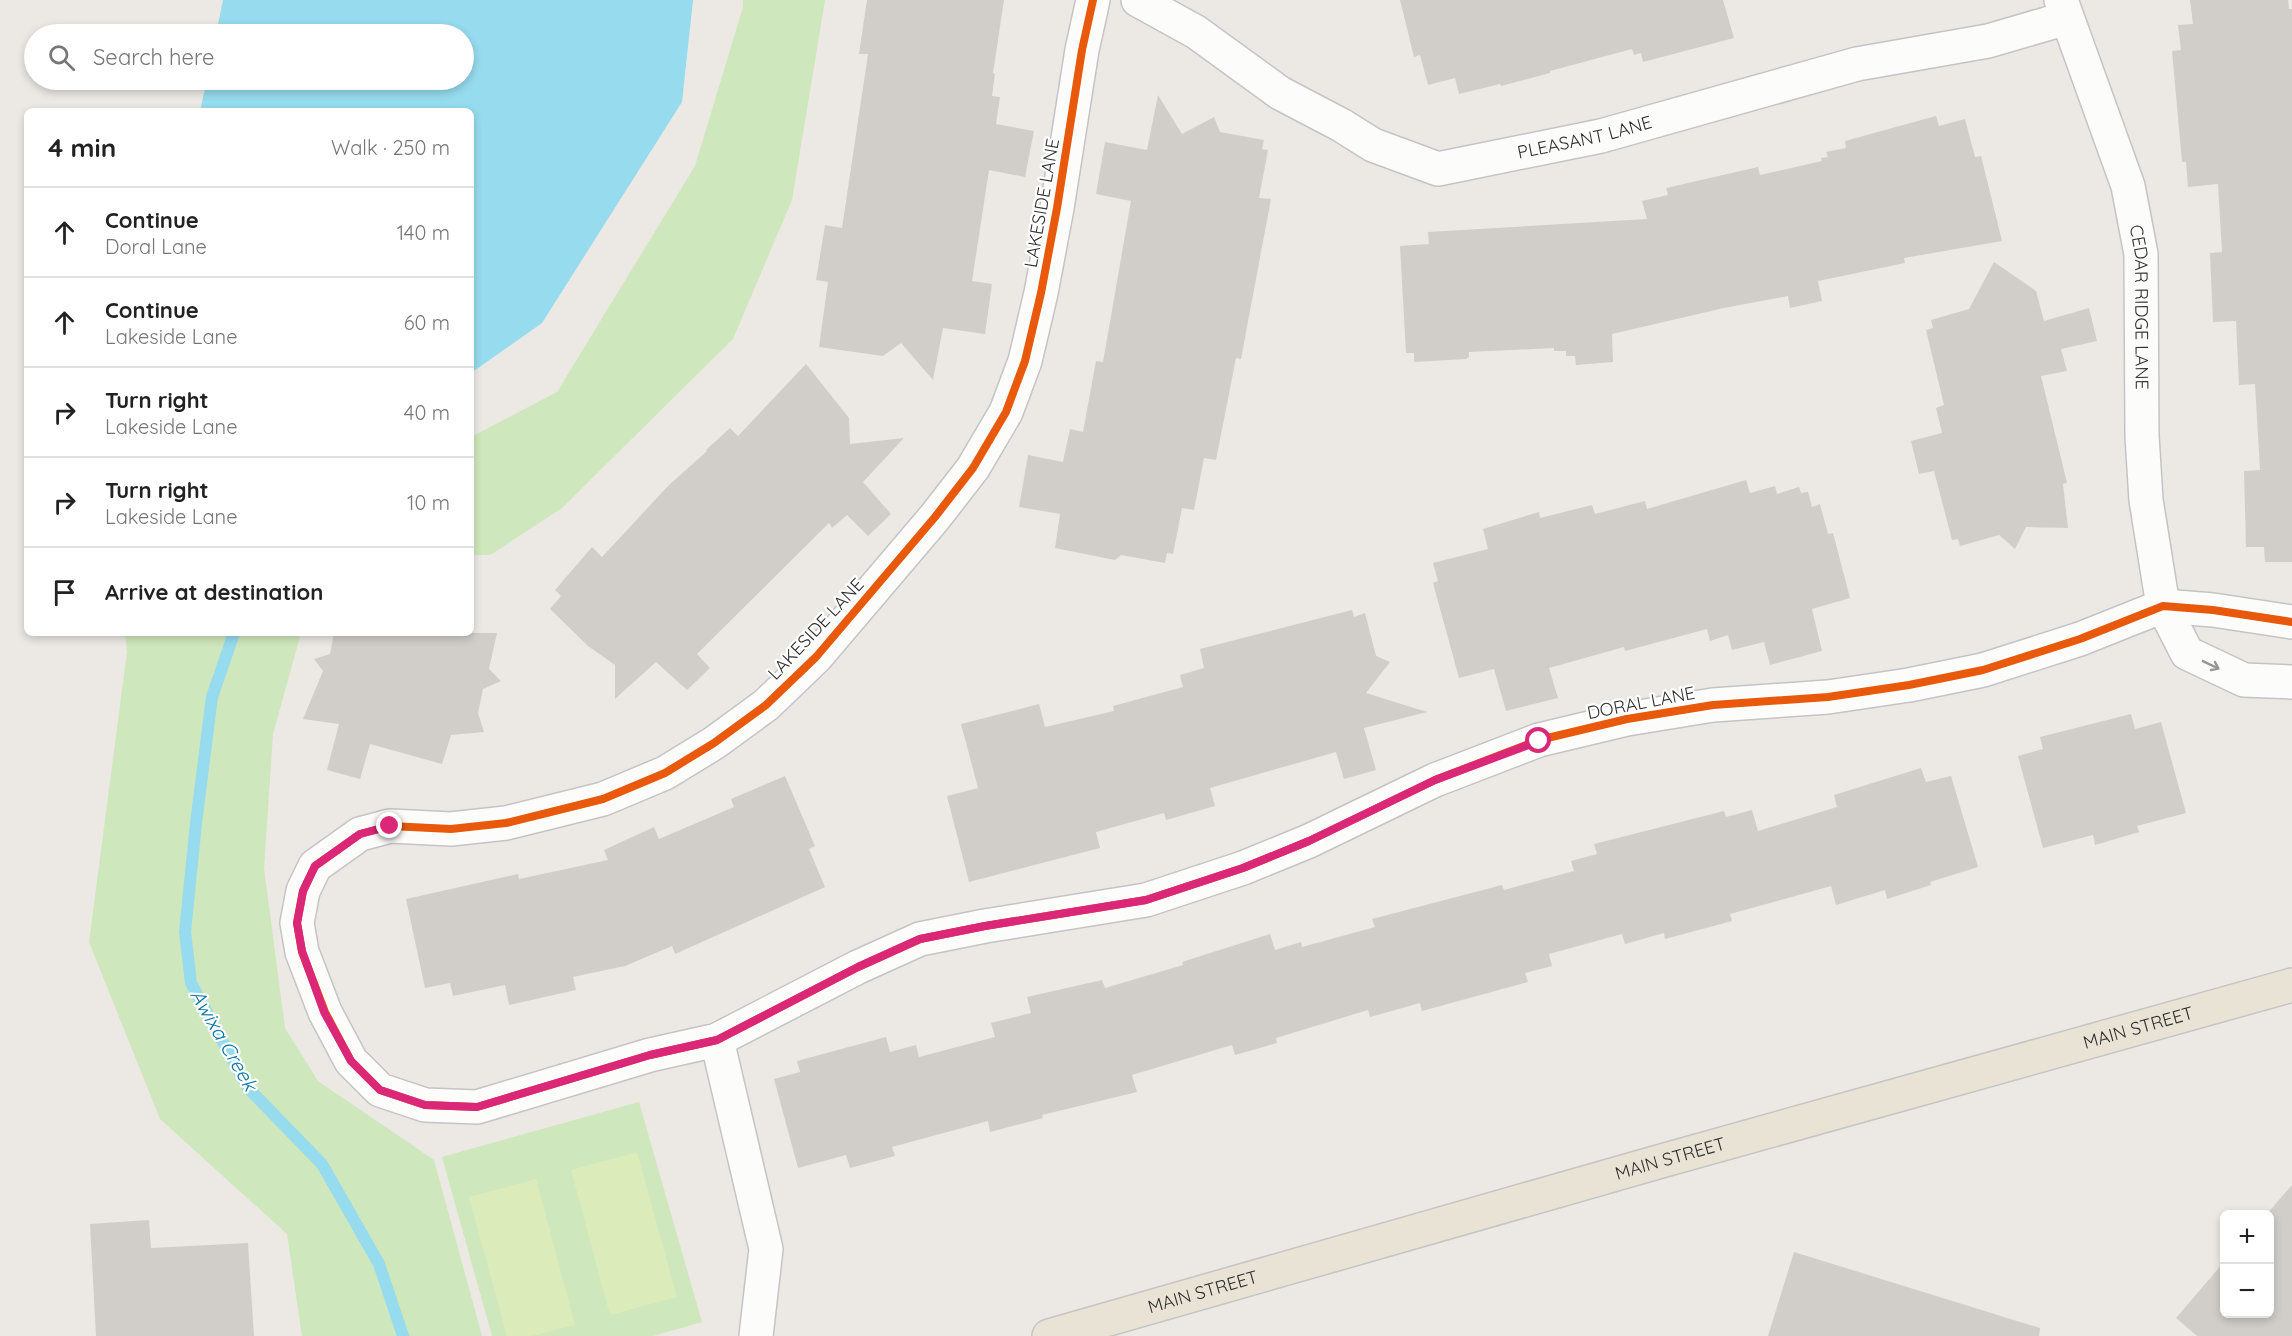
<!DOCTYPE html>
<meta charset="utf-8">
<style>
:root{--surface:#fff;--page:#f6f6f6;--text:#222;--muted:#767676;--line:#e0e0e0}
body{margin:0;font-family:Quicksand,sans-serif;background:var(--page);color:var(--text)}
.controls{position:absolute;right:18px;bottom:18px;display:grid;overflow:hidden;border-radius:9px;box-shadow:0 3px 9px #0003}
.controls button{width:54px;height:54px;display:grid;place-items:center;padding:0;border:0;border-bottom:2px solid var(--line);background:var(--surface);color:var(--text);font:30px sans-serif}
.stop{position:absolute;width:18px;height:18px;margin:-14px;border:4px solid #db2777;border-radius:50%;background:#fff}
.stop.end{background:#db2777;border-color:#fff;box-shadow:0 2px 6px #0008}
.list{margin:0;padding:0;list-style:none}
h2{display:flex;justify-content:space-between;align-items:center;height:78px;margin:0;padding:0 24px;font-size:26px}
h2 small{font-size:20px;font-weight:400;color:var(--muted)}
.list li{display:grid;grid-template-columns:39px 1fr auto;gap:18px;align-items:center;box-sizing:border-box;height:90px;padding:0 24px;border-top:2px solid var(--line)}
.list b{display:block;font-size:22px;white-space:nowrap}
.list p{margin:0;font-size:20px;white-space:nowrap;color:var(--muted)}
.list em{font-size:20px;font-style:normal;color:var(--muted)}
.icon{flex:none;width:33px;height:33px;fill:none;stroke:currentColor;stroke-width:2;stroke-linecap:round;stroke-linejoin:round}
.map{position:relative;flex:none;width:2292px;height:1336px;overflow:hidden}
.search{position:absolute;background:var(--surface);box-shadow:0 3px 9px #0003;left:24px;top:24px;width:450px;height:66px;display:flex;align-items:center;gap:15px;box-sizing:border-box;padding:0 21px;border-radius:33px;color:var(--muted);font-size:22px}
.panel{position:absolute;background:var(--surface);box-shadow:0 3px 9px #0003;left:24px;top:108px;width:450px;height:528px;border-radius:9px}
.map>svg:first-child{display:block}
.green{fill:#cfe7bc}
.pitch{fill:#dbebba}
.water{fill:#96dbee}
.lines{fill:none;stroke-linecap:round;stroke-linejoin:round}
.stream{stroke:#96dbee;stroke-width:12}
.building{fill:#d1ceca}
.minor-casing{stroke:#c5c4c5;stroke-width:36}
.primary-casing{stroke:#c6c5c4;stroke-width:36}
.minor{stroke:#fcfcfb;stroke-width:33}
.primary{stroke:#e9e3d5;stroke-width:33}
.cycleway-casing{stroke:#fff;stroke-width:11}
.cycleway{stroke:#e8590c;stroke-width:8}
.oneway{stroke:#959594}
.route{stroke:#db2777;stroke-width:8}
.labels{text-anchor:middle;stroke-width:4.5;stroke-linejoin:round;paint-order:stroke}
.street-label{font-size:18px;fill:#2e2e2e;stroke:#fff}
.water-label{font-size:20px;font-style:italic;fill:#0a76a5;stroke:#fff}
</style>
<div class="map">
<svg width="2292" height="1336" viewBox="0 0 2292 1336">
<rect width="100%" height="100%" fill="#ece8e4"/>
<!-- green -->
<path class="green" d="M743,0h82l-33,200 -59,139 -171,169 -72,47h-19v-118l86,-45 138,-226 48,-159z
M125,633h176l-28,101 -9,134 21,160 33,53 116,79 48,176h-180l-15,-102 -127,-115 -71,-177 38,-290z
M639,1102l63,220 -49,14h-161l-50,-179z"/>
<!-- pitch -->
<path class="pitch" d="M637,1152l40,145 -67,18 -39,-145z
M536,1179l39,146 -43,11h-25l-38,-139z"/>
<!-- water -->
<path class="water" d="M223,0h470l-11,102 -140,221 -71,50v-262h-271l7,-31h257v-46h-248z"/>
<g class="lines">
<!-- stream -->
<path class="stream" d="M234,633l-22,64 -16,126 -11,109 6,51 57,105 74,76 57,100 24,72"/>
</g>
<!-- building -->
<path class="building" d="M867,0h137l-11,73 2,1 -3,22 8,1 -4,27 38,7 -9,46 -36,-7 -17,111 20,3 -7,50 -42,-6 -10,52 -32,-37 -18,13 -64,-9 9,-65 -12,-2 9,-55 17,3 26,-174h-9z
M1400,0h323l11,38 -91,24 -2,-9 -7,2 -2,-6 -82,22v2l-49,13 -1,-2 -41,10 -4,-16 -27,7 -8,-30 -6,2z
M2190,0h98l1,9h3v553h-27l-1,-15h-18l-2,-76 16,-1 -5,-86 -16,1 -3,-64 -23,1 -3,-69 12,-1 -4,-68 -30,3 -2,-25h-4l-10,-111 9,-1 -3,-25 15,-1z
M1158,95l24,39 32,-17 6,15 44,8 -2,9 6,1 -9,48 12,1 -30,160 -5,-1 -20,102 -12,-2 -10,52 -12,-2 -9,46 -6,-1 -2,10 -44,-8 -6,5 -60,-12 5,-34 -41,-7 9,-52 35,7 7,-33 13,3 13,-71 7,1 28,-161 -35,-7 9,-52 42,8z
M1936,116l3,10 26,-7 10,38 6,-1 21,85 -98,17 1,5 -87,18 4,20 -32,7 -2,-12 -64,12 -112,26 1,28 -37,3 -1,-9h-9v-5h-12v-3l-85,4v5l-3,2 -52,3v-9h-8l-6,-107 29,-2 -1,-12 219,-13 -5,-18 26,-6 -2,-7 92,-21 2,8 62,-14 -1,-3 7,-1 -2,-5 20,-4 -1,-7z
M1994,262l42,29 8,30 45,-13 8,33 -36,8 6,22 -26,5 26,107 -4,1 5,44 -42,-1 -11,22 -16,-14 -39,11 -2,-7 -6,1 -18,-69 -15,3 -8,-33 31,-8 -6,-25 8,-3 -18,-75 7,-2 -2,-8 38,-11z
M806,364l43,54 1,26 54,-6 -41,44 28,32 -23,22 -21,-21 -15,13 -3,-5 -132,131 13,14 -23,22 -31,-28 -41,37v-34l-27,-19 -38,-37 11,-13 -6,-6 37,-43 10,10 66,-71 39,-35 -1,-1 24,-22 8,8z
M1746,480l4,13 25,-7 2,8 22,-7 2,6 7,-1 4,15 8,-3 8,30 5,-1 17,65 -38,11 10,42 -52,14 -6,-23 -32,8 -4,-15 -18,6 -3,-12 -82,22 -1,-4 -75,21 9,30 -52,13 -12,-42 -35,9 -26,-95 5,-2 -5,-18 55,-14 -5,-20 56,-17 1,6 52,-13 3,9 50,-13 2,8z
M1352,610l2,7 11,-4 11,43 14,6 -24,31 61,19 -63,16 12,42 -32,9 -8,-27 -126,36 5,18 -49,14 -2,-7 -68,19 4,16 -131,34 -22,-86 31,-8 -17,-64 78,-20 6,23 69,-16 -1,-5 70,-19 -3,-12 24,-7 -4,-19z
M334,633h163l-8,36 12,12 -18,8 -5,24 6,19 -33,3 -9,29 -72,-20 -10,35 -33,-9 12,-46 -36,-5 20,-48 -9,-12 16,-5z
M2131,714l4,15 26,-7 25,91 -49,13 2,6 -44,13 -2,-10 -50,13 -25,-92 25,-7 -3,-12z
M1921,768l5,14 25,-6 27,91 -48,15 1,3 -44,14 -2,-9 -49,15 -5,-19 -101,28 2,7 -67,18 -1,-6 -39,11 -3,-10 -73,20 3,12 -27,7 3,9 -106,29 -2,-8 -50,14 -2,-7 -92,28 1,5 -42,12 -3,-10 -100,30 5,17 -95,23 1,3 -53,14 -2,-11 -96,26 3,9 -45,12 -4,-13 -48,13 -24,-89 26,-7 -3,-11 89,-24 4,15 26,-7 3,12 76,-20 -4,-14 40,-10 -4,-16 75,-17 3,8 78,-23 -1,-3 88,-28 5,16 26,-8 1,5 73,-20 -3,-8 130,-34 2,5 70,-19 -3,-10 26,-7 -3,-10 130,-33 2,6 26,-7 6,21 79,-24 -3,-12z
M785,776l30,70 -6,3 16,38 -150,67 -3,-8 -47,20 -52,11 3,13 -67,15 -4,-20 -52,11 -3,-13 -25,5 -19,-89 112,-25 1,5 89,-19 -4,-10 50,-23 5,12 75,-32 -3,-8z
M2292,1185v151h-95l-21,-18 48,-56v52h46v-99h-4z
M149,1220l2,28 97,-5 6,93h-158l-6,-112z
M1794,1252l246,76 -1,8h-271z"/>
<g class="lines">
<!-- minor casing -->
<g class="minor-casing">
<g id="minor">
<path d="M1093,0l-11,50 -25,158 -16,85 -16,68 -19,51 -33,56 -38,49 -119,140 -50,48 -52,38 -49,30 -62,26 -97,24 -55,6 -61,-3 -30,8 -45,32 -12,25 -6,32 5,29 23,60 26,49 29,29 45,15 52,2 173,-52 67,-15 141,-73 62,-28 65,-13 161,-26 97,-32 66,-27 126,-61 104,-40 88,-21 86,-14 115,-8 81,-12 74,-15 97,-31 83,-33 50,4 79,12"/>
<path id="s1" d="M1138,0l58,32 84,61 61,32 32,20 65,24 163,-33 256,-72 131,-23 79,-23"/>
<path id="s2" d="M2061,0l67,186 13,68 1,182 4,64 17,106 24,47 57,27 48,2"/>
<path d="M717,1040l49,209 -10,87"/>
</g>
</g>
<!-- primary casing -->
<g class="primary-casing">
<g id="primary">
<path id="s3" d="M1049,1336l616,-176 627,-175"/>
</g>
</g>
<!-- minor -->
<use href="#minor" class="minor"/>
<!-- primary -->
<use href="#primary" class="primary"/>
<!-- cycleway casing -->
<g class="cycleway-casing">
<path id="cycleway" d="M1093,0l-11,50 -25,158 -16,85 -16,68 -19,51 -33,56 -38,49 -119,140 -50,48 -52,38 -49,30 -62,26 -97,24 -55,6 -61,-3 -30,8 -45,32 -12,25 -6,32 5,29 23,60 26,49 29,29 45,15 52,2 173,-52 67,-15 141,-73 62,-28 65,-13 161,-26 97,-32 66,-27 126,-61 104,-40 88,-21 86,-14 115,-8 81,-12 74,-15 97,-31 83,-33 50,4 79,12"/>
</g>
<!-- cycleway -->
<use href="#cycleway" class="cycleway"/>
</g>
<!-- one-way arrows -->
<defs><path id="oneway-shaft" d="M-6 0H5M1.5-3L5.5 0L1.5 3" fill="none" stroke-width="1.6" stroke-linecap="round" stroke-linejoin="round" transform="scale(1.5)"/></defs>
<use class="oneway" href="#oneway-shaft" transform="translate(2211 665) rotate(26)"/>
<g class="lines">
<!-- route -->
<path class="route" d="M390,826l-30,8 -45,32 -12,25 -6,32 5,28 22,61 27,49 29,29 45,15 52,2 173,-52 67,-15 141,-73 62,-28 65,-13 161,-26 97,-32 66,-27 126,-61 104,-39"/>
</g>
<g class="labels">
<!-- street labels -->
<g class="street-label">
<text dy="6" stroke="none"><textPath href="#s1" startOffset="496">PLEASANT LANE</textPath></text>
<text transform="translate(1042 203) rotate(-80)" y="6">LAKESIDE LANE</text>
<text dy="6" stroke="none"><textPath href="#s2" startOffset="320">CEDAR RIDGE LANE</textPath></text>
<text transform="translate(816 629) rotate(-47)" y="6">LAKESIDE LANE</text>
<text transform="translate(1641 703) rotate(-11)" y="6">DORAL LANE</text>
<text dy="6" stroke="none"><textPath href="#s3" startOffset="1132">MAIN STREET</textPath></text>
<text dy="6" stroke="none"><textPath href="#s3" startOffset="646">MAIN STREET</textPath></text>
<text dy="6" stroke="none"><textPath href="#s3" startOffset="160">MAIN STREET</textPath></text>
</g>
<!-- water labels -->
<g class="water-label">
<text transform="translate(224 1040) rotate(60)" y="7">Awixa Creek</text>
</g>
</g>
</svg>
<div class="controls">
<button>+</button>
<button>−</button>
</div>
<div class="stop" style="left:1539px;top:741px"></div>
<div class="stop end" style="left:390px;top:826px"></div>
<div class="search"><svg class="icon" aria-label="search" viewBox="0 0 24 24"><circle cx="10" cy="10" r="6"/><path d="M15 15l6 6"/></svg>Search here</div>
<section class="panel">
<h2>4 min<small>Walk · 250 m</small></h2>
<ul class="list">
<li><svg class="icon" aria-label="ahead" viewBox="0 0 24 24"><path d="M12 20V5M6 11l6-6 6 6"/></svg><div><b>Continue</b><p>Doral Lane</p></div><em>140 m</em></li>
<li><svg class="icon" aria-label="ahead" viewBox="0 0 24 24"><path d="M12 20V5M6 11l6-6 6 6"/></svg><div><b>Continue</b><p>Lakeside Lane</p></div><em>60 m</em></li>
<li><svg class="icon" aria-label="right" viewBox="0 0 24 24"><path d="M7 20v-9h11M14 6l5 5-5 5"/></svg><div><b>Turn right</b><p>Lakeside Lane</p></div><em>40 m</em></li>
<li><svg class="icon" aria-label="right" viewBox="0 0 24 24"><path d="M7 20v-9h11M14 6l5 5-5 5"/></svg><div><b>Turn right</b><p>Lakeside Lane</p></div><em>10 m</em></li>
<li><svg class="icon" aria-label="arrive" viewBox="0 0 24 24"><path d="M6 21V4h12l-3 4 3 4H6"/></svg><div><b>Arrive at destination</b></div></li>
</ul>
</section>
</div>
